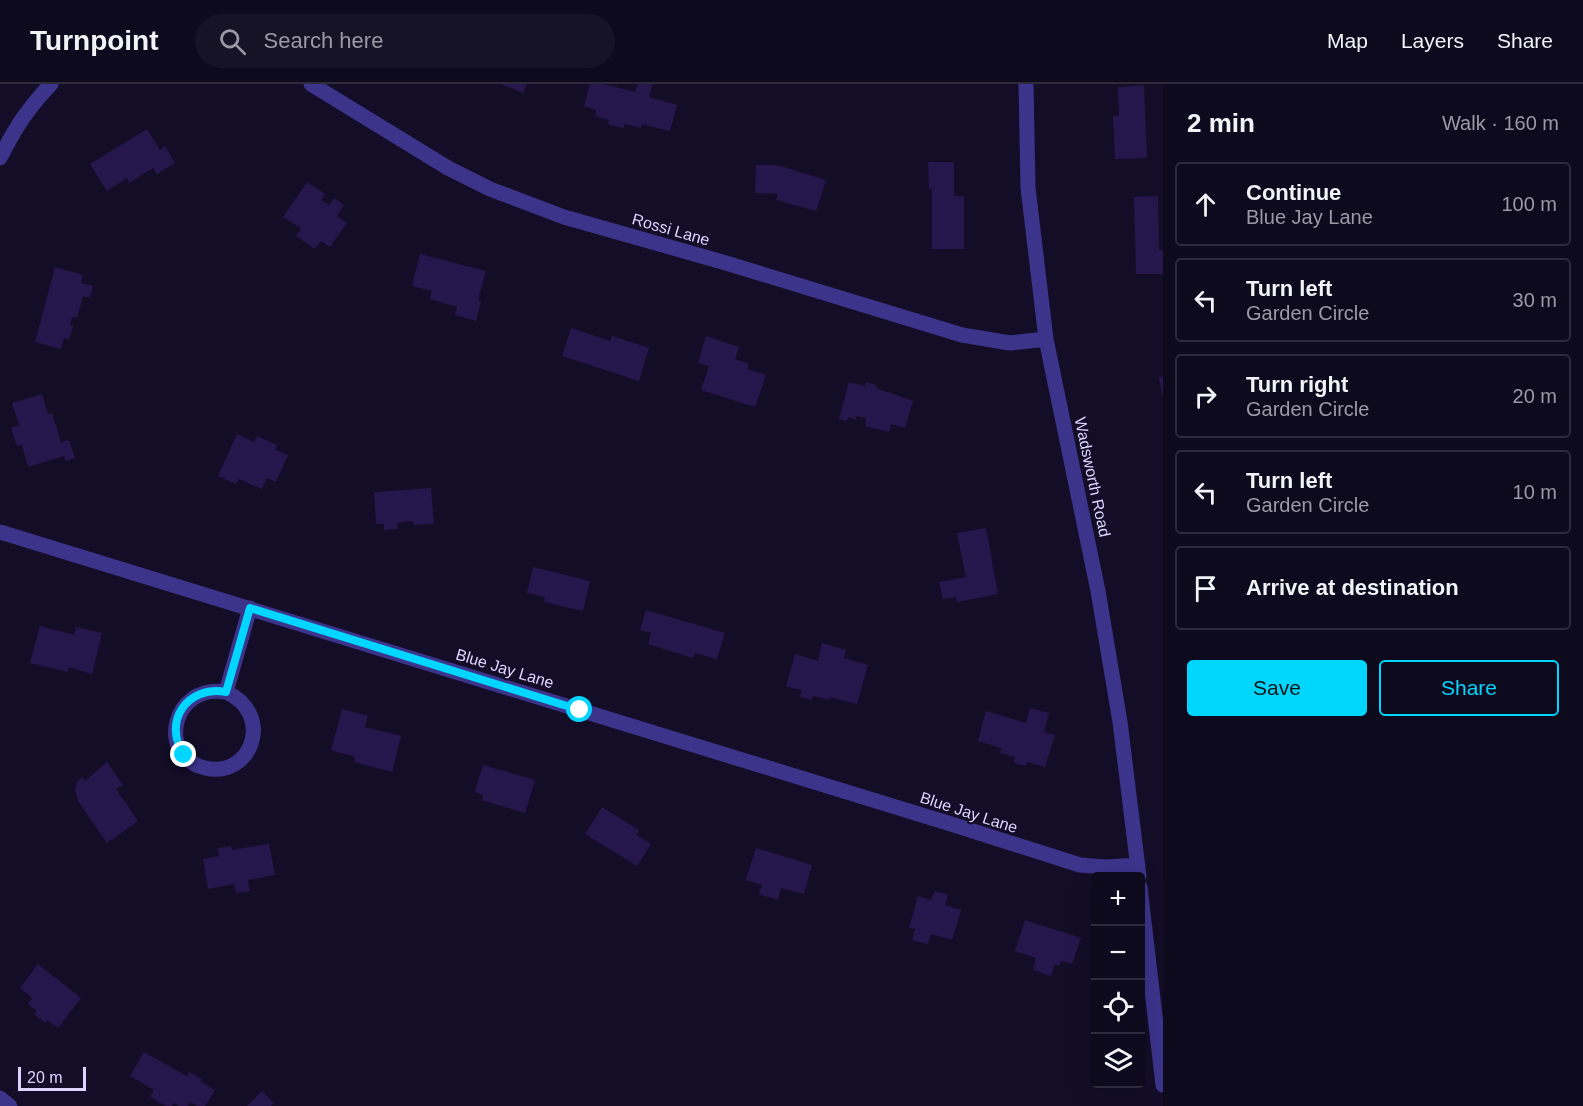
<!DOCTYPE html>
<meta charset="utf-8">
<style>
:root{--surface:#0e0a1e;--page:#171327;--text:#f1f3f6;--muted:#9b9aa4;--line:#2e2b3c;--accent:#00d6ff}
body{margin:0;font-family:Arial,sans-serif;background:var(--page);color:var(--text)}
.controls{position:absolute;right:18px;bottom:18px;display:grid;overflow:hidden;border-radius:6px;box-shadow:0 6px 24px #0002}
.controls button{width:54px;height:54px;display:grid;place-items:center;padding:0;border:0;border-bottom:2px solid var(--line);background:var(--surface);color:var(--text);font:30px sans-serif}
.scale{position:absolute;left:18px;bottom:15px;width:68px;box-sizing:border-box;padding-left:6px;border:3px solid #dcd4ff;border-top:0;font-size:16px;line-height:21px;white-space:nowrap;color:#dcd4ff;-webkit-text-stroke:4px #130d28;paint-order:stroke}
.stop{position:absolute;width:18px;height:18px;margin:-14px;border:4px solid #00d6ff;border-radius:50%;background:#fff}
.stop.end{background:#00d6ff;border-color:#fff;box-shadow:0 2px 6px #0008}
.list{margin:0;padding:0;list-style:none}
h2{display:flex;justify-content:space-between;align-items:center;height:78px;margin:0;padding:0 24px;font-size:26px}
h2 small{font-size:20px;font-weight:400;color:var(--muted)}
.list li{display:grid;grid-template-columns:39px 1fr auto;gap:18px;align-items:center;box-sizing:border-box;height:84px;margin:0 12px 12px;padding:0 12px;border:2px solid var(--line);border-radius:6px}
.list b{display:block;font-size:22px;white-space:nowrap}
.list p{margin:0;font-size:20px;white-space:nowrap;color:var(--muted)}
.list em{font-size:20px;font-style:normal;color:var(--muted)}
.actions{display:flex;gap:12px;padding:18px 24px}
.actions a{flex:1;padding:14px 0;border:2px solid var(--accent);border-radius:6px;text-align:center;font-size:21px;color:var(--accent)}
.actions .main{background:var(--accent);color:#111}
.icon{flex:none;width:33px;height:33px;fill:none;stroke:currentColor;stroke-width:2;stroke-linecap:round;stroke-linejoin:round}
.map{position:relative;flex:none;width:1163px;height:1022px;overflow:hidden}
header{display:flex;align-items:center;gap:36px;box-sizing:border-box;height:84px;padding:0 30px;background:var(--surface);border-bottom:2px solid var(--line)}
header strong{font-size:28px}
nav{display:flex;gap:33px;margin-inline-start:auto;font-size:21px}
.search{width:420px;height:54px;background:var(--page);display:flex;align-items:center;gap:15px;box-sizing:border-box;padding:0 21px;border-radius:33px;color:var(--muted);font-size:22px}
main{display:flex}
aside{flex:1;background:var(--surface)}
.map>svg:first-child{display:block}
.building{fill:#25174b}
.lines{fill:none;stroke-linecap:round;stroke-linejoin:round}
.minor{stroke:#3c348b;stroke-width:15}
.route{stroke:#00d6ff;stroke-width:8}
.labels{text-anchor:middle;stroke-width:4.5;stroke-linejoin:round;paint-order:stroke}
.street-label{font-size:16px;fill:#dcd4ff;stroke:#130d28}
</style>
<header>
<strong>Turnpoint</strong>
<div class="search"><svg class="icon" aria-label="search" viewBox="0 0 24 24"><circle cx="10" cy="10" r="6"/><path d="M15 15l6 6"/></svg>Search here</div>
<nav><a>Map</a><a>Layers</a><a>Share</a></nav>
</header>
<main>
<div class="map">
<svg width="1163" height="1022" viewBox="0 0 1163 1022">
<rect width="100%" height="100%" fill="#130d28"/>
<!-- building -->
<path class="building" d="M501,0h26l-4,9z
M590,0h14l31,8 3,-8h15l-4,13 28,8 -7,26 -28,-7 -1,4 -16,-4 -2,4 -15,-4 1,-4 -14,-4 1,-6 -12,-4z
M1144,1l3,73 -32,1 -2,-43h6l-1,-29z
M147,45l13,21 5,-4 10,17 -18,11 -4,-6 -24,15 -2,-5 -20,13 -17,-27z
M928,78h26v34h10v53h-32v-60h-3z
M756,81h21l49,15 -10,31 -40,-11 2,-6 -23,-1z
M307,98l18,12 -4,6 8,5 5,-7 10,7 -7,11 10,7 -17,24 -9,-6 -6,8 -19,-13 5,-8 -18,-11z
M1158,112l1,54h4v24h-27l-2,-77z
M420,170l66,17 -8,29 3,1 -5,20 -21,-6 2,-8 -27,-8 2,-8 -20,-5z
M55,183l28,8 -2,8 12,3 -3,12 -7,-2 -6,22 -5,-1 -2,8 3,1 -4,14 -5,-2 -3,11 -26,-7z
M571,244l39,13 2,-5 37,12 -10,33 -77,-25z
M706,252l33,11 -4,12 14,5 -2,5 19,6 -11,32 -54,-17 8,-24 -11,-3z
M1159,293h4v18h-1z
M849,298l16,4 1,-4 10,3v3l37,13 -8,27 -14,-4 -2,8 -24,-6 1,-8 -9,-2 -1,4 -8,-3 -1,4 -8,-2z
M42,310l6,20 4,-1 9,29 8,-2 6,18 -9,3 -2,-5 -36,11 -6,-22 -5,1 -6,-18 8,-3 -7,-22z
M237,350l17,8 3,-6 20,9 -2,5 13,5 -12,27 -9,-4 -5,11 -23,-10 -3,5 -18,-8z
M431,404l3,36 -20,1 -1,-4 -16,2 1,6 -14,1v-6h-8l-2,-32z
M986,444l12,66 -41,8 -1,-5 -13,2 -4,-17 27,-5 -9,-44z
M533,483l57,14 -7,30 -39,-9 1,-5 -18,-4z
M646,526l79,23 -8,26 -22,-6 -2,5 -45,-14 3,-11 -11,-3z
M40,542l34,9 2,-8 26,6 -10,41 -23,-7 -1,5 -38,-9z
M822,559l24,7 -2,8 24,7 -11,39 -27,-7 -1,3 -16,-4 -1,4 -12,-3 2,-7 -16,-4 9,-32 23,7z
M1030,624l19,5 -5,19 11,3 -10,32 -18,-5 -1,4 -12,-3 1,-6 -15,-4 1,-5 -23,-7 8,-30 40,12z
M342,625l26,7 -3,11 36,9 -9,36 -38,-10 1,-5 -24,-7z
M107,678l16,23 -7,4 22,32 -31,22 -29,-42 -3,-11 2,-8 5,-5 3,4z
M483,681l52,15 -10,33 -43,-13 1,-5 -8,-3z
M602,723l37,23 -3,5 15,9 -14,22 -52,-32z
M269,760l6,31 -27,5 2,11 -14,2 -2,-9 -26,5 -5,-30 16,-3 -1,-8 13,-2 1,4z
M756,764l56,17 -8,29 -23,-6 -3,12 -19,-6 3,-9 -16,-5z
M935,807l13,4 -3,10 16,5 -9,30 -21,-6 -3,10 -16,-4 3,-11 -6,-1 9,-32 13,4z
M1025,836l56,18 -9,26 -11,-3 -2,5 -4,-2 -4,12 -18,-6 3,-12 -21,-7z
M38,880l43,34 -23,30 -11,-8 -2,3 -11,-9 3,-3 -9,-7 4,-6 -12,-10z
M144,968l43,24 2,-4 13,7 -2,2 15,9 -10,16h-8l-7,-4 -2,4h-9l-5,-3 -2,3h-6l-16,-9 4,-7 -24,-14z
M262,1007l12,12 -3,3h-24z"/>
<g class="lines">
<!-- minor -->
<path class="minor" d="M311,0l137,84 42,21 74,28 162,46 236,72 48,8 36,-4
M1026,0l2,104 18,151 52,252 22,131 19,154
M0,74c15,-30 28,-50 51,-74
M0,448l951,292 129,41 26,2 32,-2
M226,608c49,22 26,87 -21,76 -49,-12 -33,-85 21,-76l24,-84
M1140,803l23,198
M0,1014l10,8"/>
</g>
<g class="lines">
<!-- route -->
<path class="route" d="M184,671c-22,-33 3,-70 42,-63l24,-84 330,102"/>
</g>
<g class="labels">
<!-- street labels -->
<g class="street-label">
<text transform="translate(671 145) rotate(16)" y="6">Rossi Lane</text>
<text transform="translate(1093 393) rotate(78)" y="6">Wadsworth Road</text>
<text transform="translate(505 584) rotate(17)" y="6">Blue Jay Lane</text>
<text transform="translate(969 728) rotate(18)" y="6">Blue Jay Lane</text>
</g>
</g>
</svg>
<div class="controls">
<button>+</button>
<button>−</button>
<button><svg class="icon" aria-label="locate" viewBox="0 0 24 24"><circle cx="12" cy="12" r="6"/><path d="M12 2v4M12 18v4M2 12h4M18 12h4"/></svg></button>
<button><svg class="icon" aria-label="layers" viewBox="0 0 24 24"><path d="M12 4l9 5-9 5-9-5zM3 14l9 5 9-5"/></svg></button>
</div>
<div class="scale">20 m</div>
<div class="stop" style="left:580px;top:626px"></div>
<div class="stop end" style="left:184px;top:671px"></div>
</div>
<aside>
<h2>2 min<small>Walk · 160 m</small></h2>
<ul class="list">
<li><svg class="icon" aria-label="ahead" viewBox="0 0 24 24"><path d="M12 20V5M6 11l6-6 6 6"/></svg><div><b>Continue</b><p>Blue Jay Lane</p></div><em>100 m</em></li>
<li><svg class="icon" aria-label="left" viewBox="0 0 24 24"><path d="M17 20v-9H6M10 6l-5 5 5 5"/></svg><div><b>Turn left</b><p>Garden Circle</p></div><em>30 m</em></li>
<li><svg class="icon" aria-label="right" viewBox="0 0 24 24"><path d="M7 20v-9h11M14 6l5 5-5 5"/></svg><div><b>Turn right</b><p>Garden Circle</p></div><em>20 m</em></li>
<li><svg class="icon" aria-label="left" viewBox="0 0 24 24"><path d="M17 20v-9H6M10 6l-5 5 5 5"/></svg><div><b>Turn left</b><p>Garden Circle</p></div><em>10 m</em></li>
<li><svg class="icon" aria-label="arrive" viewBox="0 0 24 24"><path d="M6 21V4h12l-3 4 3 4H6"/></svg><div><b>Arrive at destination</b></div></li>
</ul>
<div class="actions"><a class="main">Save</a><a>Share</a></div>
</aside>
</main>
